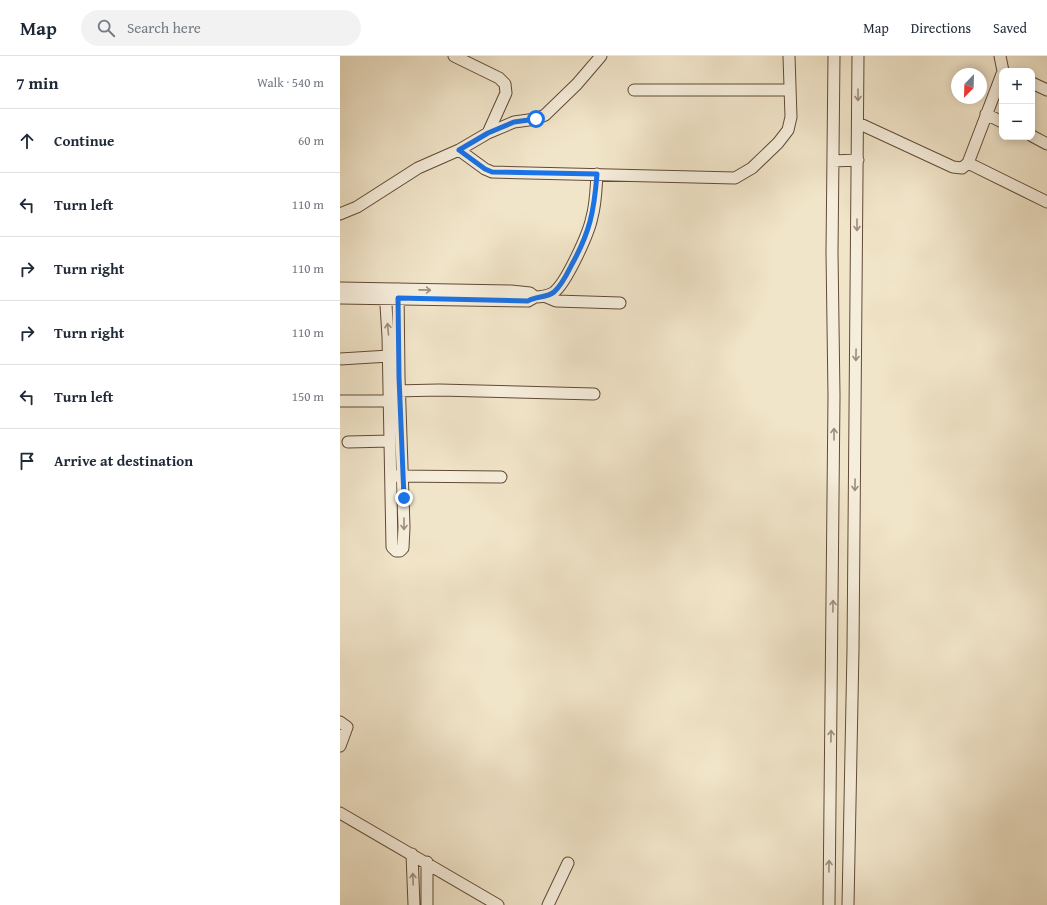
<!DOCTYPE html>
<meta charset="utf-8">
<style>
:root{--surface:#fff;--page:#f2f2f3;--text:#1f2937;--muted:#747a83;--line:#e0e1e3}
body{margin:0;font-family:"Gentium Book Plus",serif;background:var(--page);color:var(--text)}
.controls{position:absolute;right:12px;top:12px;display:grid;overflow:hidden;border-radius:8px;box-shadow:0 2px 10px #0003}
.controls button{width:36px;height:36px;display:grid;place-items:center;padding:0;border:0;border-bottom:1px solid var(--line);background:var(--surface);color:var(--text);font:20px sans-serif}
.compass{position:absolute;left:611px;top:12px;width:36px;height:36px;border-radius:50%;background:var(--surface);box-shadow:0 2px 10px #0003;rotate:203deg}
.stop{position:absolute;width:12px;height:12px;margin:-9px;border:3px solid #1a73e8;border-radius:50%;background:#fff}
.stop.end{background:#1a73e8;border-color:#fff;box-shadow:0 1px 4px #0008}
.list{margin:0;padding:0;list-style:none}
h2{display:flex;justify-content:space-between;align-items:center;height:52px;margin:0;padding:0 16px;font-size:17px}
h2 small{font-size:13px;font-weight:400;color:var(--muted)}
.list li{display:grid;grid-template-columns:26px 1fr auto;gap:12px;align-items:center;box-sizing:border-box;height:64px;padding:0 16px;border-top:1px solid var(--line)}
.list b{display:block;font-size:15px;white-space:nowrap}
.list em{font-size:13px;font-style:normal;color:var(--muted)}
.icon{flex:none;width:22px;height:22px;fill:none;stroke:currentColor;stroke-width:2;stroke-linecap:round;stroke-linejoin:round}
.map{position:relative;flex:none;width:707px;height:849px;overflow:hidden}
header{display:flex;align-items:center;gap:24px;box-sizing:border-box;height:56px;padding:0 20px;background:var(--surface);border-bottom:1px solid var(--line)}
header strong{font-size:19px}
nav{display:flex;gap:22px;margin-inline-start:auto;font-size:14px}
.search{width:280px;height:36px;background:var(--page);display:flex;align-items:center;gap:10px;box-sizing:border-box;padding:0 14px;border-radius:22px;color:var(--muted);font-size:15px}
main{display:flex}
aside{flex:1;background:var(--surface)}
.map>svg:first-child{display:block}
.lines{fill:none;stroke-linecap:round;stroke-linejoin:round}
.minor-casing{stroke:#624a36;stroke-width:13}
.minor{stroke:#f6eedc;stroke-width:11}
.oneway{stroke:#9e8d7b}
.route{stroke:#1a73e8;stroke-width:5}
</style>
<header>
<strong>Map</strong>
<div class="search"><svg class="icon" aria-label="search" viewBox="0 0 24 24"><circle cx="10" cy="10" r="6"/><path d="M15 15l6 6"/></svg>Search here</div>
<nav><a>Map</a><a>Directions</a><a>Saved</a></nav>
</header>
<main>
<aside>
<h2>7 min<small>Walk · 540 m</small></h2>
<ul class="list">
<li><svg class="icon" aria-label="ahead" viewBox="0 0 24 24"><path d="M12 20V5M6 11l6-6 6 6"/></svg><div><b>Continue</b></div><em>60 m</em></li>
<li><svg class="icon" aria-label="left" viewBox="0 0 24 24"><path d="M17 20v-9H6M10 6l-5 5 5 5"/></svg><div><b>Turn left</b></div><em>110 m</em></li>
<li><svg class="icon" aria-label="right" viewBox="0 0 24 24"><path d="M7 20v-9h11M14 6l5 5-5 5"/></svg><div><b>Turn right</b></div><em>110 m</em></li>
<li><svg class="icon" aria-label="right" viewBox="0 0 24 24"><path d="M7 20v-9h11M14 6l5 5-5 5"/></svg><div><b>Turn right</b></div><em>110 m</em></li>
<li><svg class="icon" aria-label="left" viewBox="0 0 24 24"><path d="M17 20v-9H6M10 6l-5 5 5 5"/></svg><div><b>Turn left</b></div><em>150 m</em></li>
<li><svg class="icon" aria-label="arrive" viewBox="0 0 24 24"><path d="M6 21V4h12l-3 4 3 4H6"/></svg><div><b>Arrive at destination</b></div></li>
</ul>
</aside>
<div class="map">
<svg width="707" height="849" viewBox="0 0 707 849">
<rect width="100%" height="100%" fill="#f1e5c9"/>
<filter id="stains"><feTurbulence type="fractalNoise" baseFrequency=".005" numOctaves="4"/><feColorMatrix values="0 0 0 0 .2 0 0 0 0 .09 0 0 0 0 .02 0 0 0 .5 -.17"/></filter>
<radialGradient id="worn" r=".72"><stop offset=".6" stop-color="#630" stop-opacity="0"/><stop offset="1" stop-color="#630" stop-opacity=".3"/></radialGradient>
<g class="lines">
<!-- minor casing -->
<g class="minor-casing">
<path id="minor" d="M114,0l45,22 6,6 1,9 -18,40
M660,0l3,15
M692,27l15,7
M294,34h156
M646,58l16,8
M518,67l95,44 9,1 6,-5 34,-89
M692,80l15,8
M119,94l26,19 7,3 243,6 17,-10 26,-25 10,-13 3,-13 -2,-61
M493,105l25,-1
M628,107l79,39
M0,158l17,-7 61,-39 41,-18 29,-17 26,-11 22,-3 9,-4 32,-31 24,-28
M0,232l171,3 19,2 5,4 -7,4 -188,-3
M45,233l3,48 4,210 4,4h4l3,-3 1,-21 -5,-150 -1,-88
M204,240l12,5 64,2
M195,241c6,0 12,-1 18,-4 13,-9 36,-60 39,-76 4,-14 4,-29 5,-43
M0,303l49,-3
M54,335l45,-1 155,4
M0,345h55
M8,386l42,-1
M56,420l105,1
M0,666l7,5 -7,19
M0,757l158,92
M72,798l2,51
M87,806v43
M208,849l20,-42
M489,849l5,-509 -2,-144 2,-196
M508,849l5,-256 5,-593"/>
</g>
<!-- minor -->
<use href="#minor" class="minor"/>
</g>
<!-- one-way arrows -->
<defs><path id="oneway-shaft" d="M-6 0H5M1.5-3L5.5 0L1.5 3" fill="none" stroke-width="1.6" stroke-linecap="round" stroke-linejoin="round"/></defs>
<g class="oneway">
<use href="#oneway-shaft" transform="translate(518 39) rotate(90)"/>
<use href="#oneway-shaft" transform="translate(517 169) rotate(90)"/>
<use href="#oneway-shaft" transform="translate(85 234) rotate(1)"/>
<use href="#oneway-shaft" transform="translate(48 273) rotate(-95)"/>
<use href="#oneway-shaft" transform="translate(516 299) rotate(91)"/>
<use href="#oneway-shaft" transform="translate(494 378) rotate(-90)"/>
<use href="#oneway-shaft" transform="translate(515 429) rotate(91)"/>
<use href="#oneway-shaft" transform="translate(64 468) rotate(90)"/>
<use href="#oneway-shaft" transform="translate(493 550) rotate(-89)"/>
<use href="#oneway-shaft" transform="translate(491 680) rotate(-89)"/>
<use href="#oneway-shaft" transform="translate(489 810) rotate(-89)"/>
<use href="#oneway-shaft" transform="translate(73 823) rotate(-92)"/>
</g>
<g class="lines">
<!-- route -->
<path class="route" d="M64,442l-5,-121 -1,-79 130,3c8,-5 19,-3 26,-9 8,-7 13,-18 17,-26 19,-34 23,-54 26,-92l-105,-2 -7,-3 -26,-19 29,-17 26,-11 22,-3"/>
</g>
<rect width="100%" height="100%" filter="url(#stains)"/>
<rect width="100%" height="100%" fill="url(#worn)"/>
</svg>
<div class="controls">
<button>+</button>
<button>−</button>
</div>
<svg class="compass" viewBox="-18 -18 36 36"><path d="M0-13l5 13h-10z" fill="#e53935"/><path d="M0 13l5-13h-10z" fill="#747a83"/></svg>
<div class="stop" style="left:196px;top:63px"></div>
<div class="stop end" style="left:64px;top:442px"></div>
</div>
</main>
